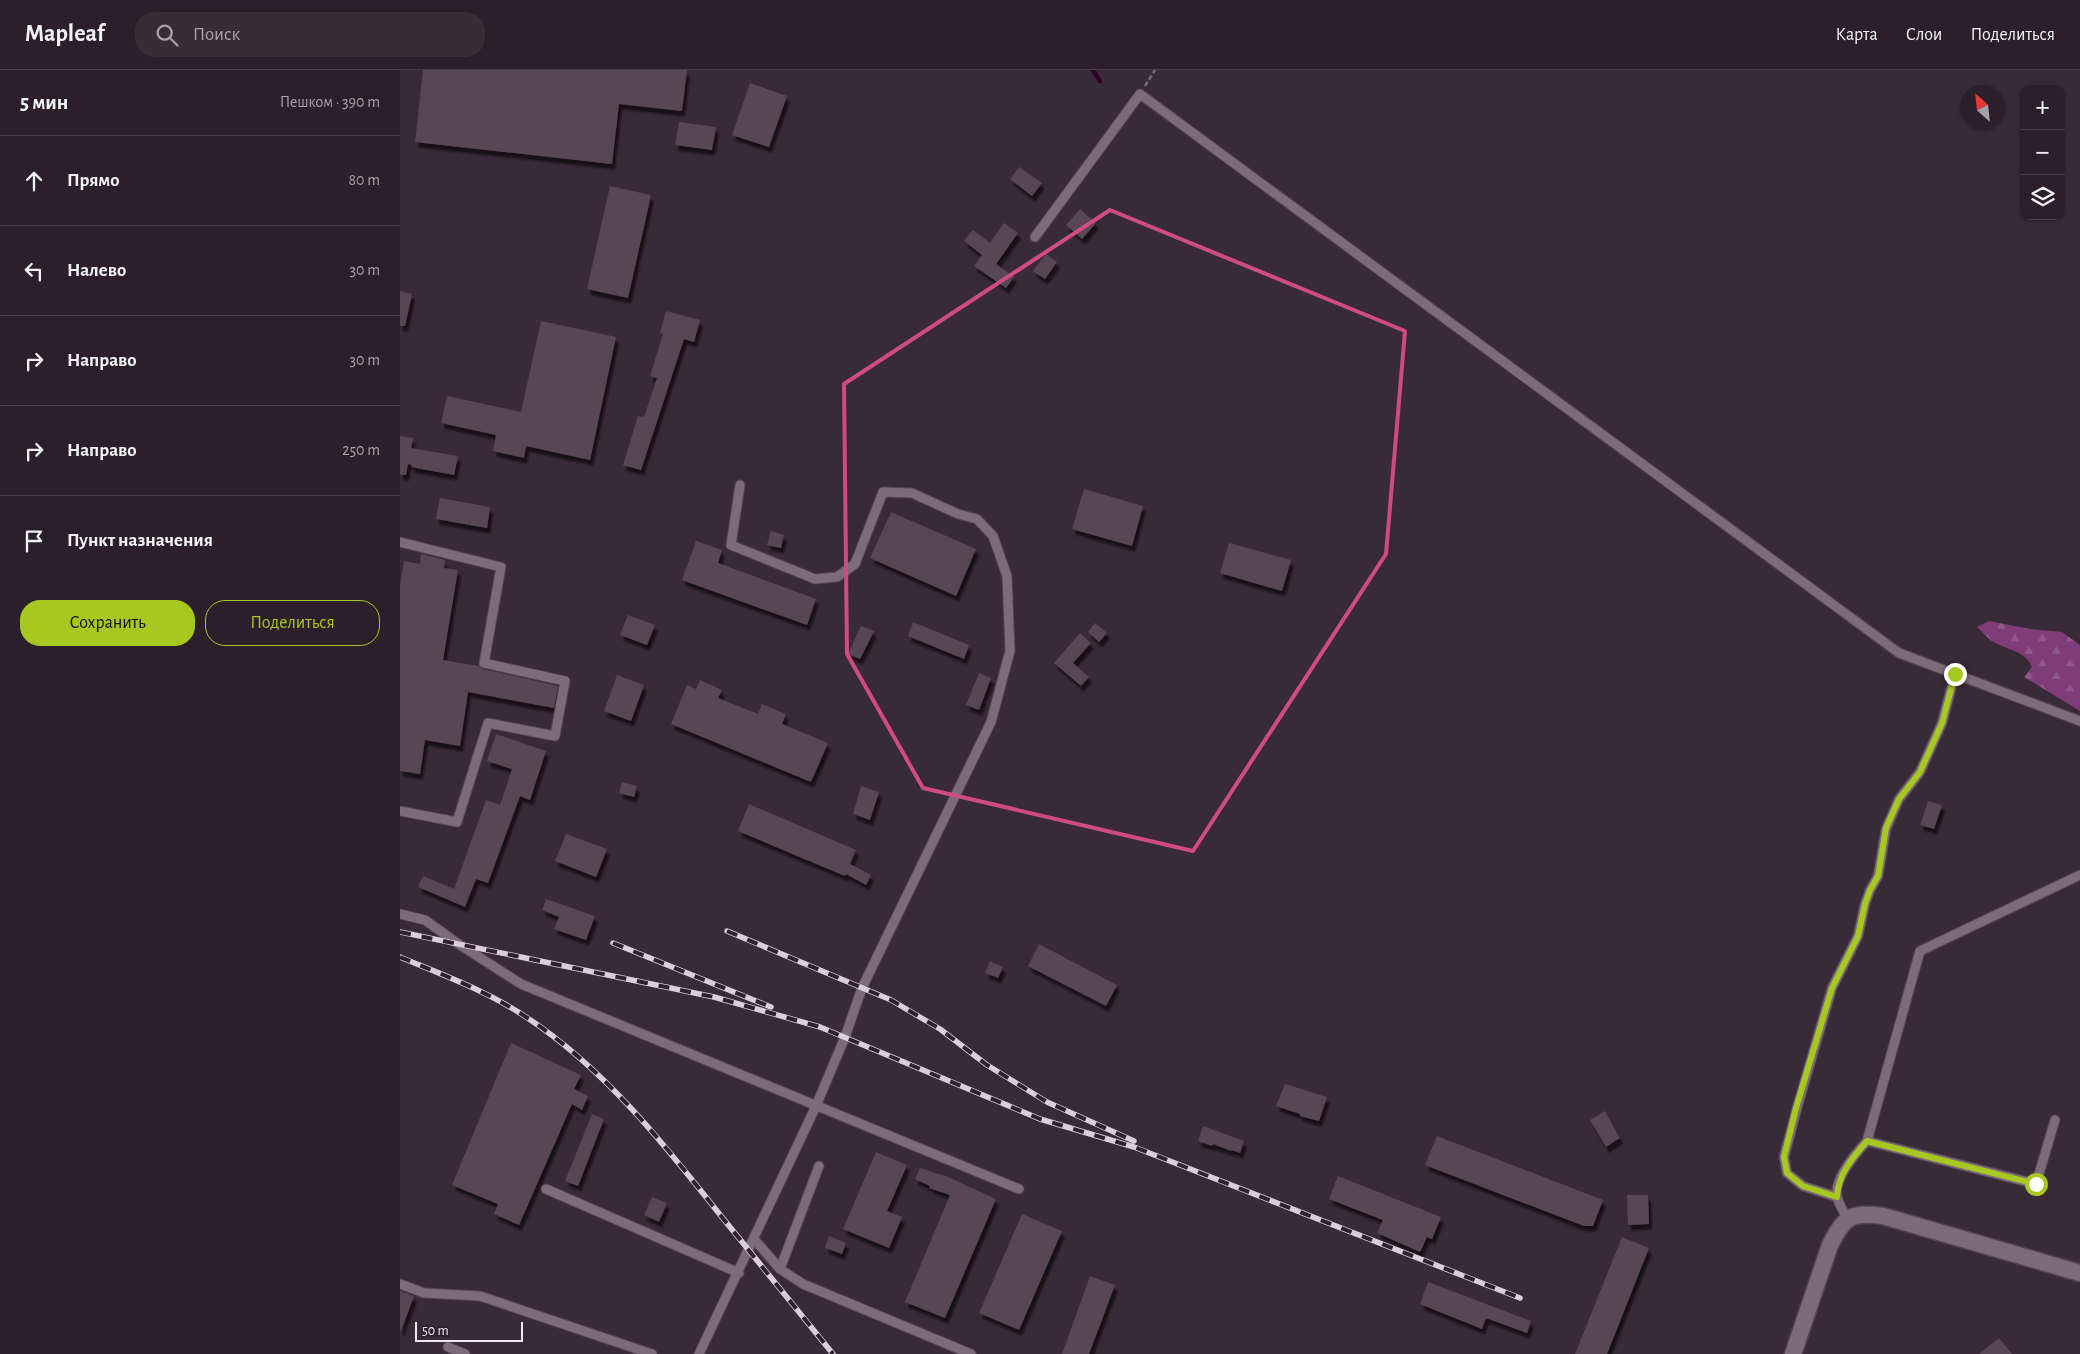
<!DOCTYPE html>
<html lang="ru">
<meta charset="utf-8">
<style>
:root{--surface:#2b2029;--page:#372d35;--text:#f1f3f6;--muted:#a6a3a8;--line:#473e46;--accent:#a7c820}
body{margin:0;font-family:"Alegreya Sans",sans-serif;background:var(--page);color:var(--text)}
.controls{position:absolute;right:15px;top:15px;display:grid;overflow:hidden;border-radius:10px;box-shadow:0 1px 4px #0004}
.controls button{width:45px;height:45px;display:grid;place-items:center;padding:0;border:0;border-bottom:1px solid var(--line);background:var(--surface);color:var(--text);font:25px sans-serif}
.compass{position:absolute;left:1560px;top:15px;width:45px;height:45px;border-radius:50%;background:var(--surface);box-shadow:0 1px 4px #0004;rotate:333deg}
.scale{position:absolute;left:15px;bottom:12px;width:108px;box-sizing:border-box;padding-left:5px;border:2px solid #f0e6ee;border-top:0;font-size:14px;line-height:18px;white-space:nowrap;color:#f0e6ee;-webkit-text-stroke:4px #2e212d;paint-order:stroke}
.stop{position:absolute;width:15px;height:15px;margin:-11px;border:4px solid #a7c820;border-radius:50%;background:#fff}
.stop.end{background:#a7c820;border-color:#fff;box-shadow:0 1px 5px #0008}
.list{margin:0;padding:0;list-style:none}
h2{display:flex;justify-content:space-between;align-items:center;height:65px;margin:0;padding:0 20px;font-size:21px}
h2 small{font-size:16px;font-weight:400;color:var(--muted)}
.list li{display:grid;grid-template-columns:32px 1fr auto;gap:15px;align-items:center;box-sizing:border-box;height:90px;padding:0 20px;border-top:1px solid var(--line)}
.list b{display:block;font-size:19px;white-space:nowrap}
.list em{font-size:16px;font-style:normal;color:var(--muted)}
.actions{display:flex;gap:10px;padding:15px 20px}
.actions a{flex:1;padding:11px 0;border:1px solid var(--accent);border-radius:20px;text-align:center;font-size:18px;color:var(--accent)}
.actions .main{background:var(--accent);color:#111}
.icon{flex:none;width:28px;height:28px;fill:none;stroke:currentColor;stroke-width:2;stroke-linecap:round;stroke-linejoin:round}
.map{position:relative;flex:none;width:1680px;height:1284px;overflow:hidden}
header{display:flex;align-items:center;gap:30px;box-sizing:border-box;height:70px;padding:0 25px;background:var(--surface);border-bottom:1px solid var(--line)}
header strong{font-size:24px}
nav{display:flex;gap:28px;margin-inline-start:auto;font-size:18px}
.search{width:350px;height:45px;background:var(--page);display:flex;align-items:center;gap:12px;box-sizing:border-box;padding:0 18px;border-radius:20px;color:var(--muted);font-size:19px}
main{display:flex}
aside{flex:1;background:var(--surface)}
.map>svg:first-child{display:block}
.forest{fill:url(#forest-firs)}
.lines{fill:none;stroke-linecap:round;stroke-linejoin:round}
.stream{stroke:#2d002a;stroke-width:4.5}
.building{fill:#564653;filter:url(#shadow)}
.lane-casing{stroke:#524650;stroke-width:11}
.street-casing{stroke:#524650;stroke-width:19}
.path{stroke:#766874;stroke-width:2.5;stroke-dasharray:5 2.5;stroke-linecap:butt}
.lane{stroke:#7c6b79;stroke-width:9}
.street{stroke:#7c6b79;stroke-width:16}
.rail-casing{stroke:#dacfd8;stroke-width:5.5}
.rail{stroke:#2e212d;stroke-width:4;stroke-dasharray:11;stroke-linecap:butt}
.route{stroke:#a7c820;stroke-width:6}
.marked{fill:none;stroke:#ce4c80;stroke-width:4;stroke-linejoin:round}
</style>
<header>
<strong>Mapleaf</strong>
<div class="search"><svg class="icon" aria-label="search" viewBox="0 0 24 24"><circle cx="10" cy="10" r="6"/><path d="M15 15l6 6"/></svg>Поиск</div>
<nav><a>Карта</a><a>Слои</a><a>Поделиться</a></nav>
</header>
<main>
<aside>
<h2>5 мин<small>Пешком · 390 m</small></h2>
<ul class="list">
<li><svg class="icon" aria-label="ahead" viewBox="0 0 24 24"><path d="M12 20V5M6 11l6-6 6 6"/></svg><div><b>Прямо</b></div><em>80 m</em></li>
<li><svg class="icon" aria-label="left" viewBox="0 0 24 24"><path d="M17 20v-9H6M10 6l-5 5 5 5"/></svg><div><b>Налево</b></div><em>30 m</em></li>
<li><svg class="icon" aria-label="right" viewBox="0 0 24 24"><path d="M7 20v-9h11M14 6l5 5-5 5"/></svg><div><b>Направо</b></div><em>30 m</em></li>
<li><svg class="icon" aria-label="right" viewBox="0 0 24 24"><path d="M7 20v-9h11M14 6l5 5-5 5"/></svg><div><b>Направо</b></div><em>250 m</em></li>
<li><svg class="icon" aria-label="arrive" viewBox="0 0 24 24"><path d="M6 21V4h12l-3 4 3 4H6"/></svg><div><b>Пункт назначения</b></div></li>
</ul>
<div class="actions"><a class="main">Сохранить</a><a>Поделиться</a></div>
</aside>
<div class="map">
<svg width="1680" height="1284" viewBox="0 0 1680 1284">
<defs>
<pattern id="forest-firs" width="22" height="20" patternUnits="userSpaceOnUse" patternTransform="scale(1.25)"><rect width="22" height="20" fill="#7f3c78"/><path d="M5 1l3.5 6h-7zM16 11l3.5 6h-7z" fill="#91588c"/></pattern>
<filter id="shadow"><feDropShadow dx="3" dy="5.5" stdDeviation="1" flood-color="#0009"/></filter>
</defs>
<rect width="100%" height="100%" fill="#392a37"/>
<!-- forest -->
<path class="forest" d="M1589,551l41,8 32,3 18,13v66l-56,-34 8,-10c-7,-17 -26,-17 -40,-26 -5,-3 -10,-10 -15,-14z"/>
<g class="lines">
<!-- stream -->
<path class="stream" d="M693,0l7,11"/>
</g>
<!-- building -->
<path class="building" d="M23,0h264l-5,41 -63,-7 -7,60 -197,-22z
M350,13l37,13 -18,51 -37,-12z
M279,52l37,5 -4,23 -37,-5z
M619,97l23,16 -10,13 -22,-17z
M210,116l41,9 -23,103 -41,-9z
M680,139l16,14 -14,16 -16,-14z
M604,153l14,10 -22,31 18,13 -8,11 -32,-22 8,-11 -18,-14 9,-11 17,13z
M646,184l11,8 -12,17 -12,-8z
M0,221l12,3 -7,32h-5z
M266,241l34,9 -6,22 -10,-3 -43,131 -18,-5 15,-49 6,1 13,-39 -7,-2 13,-42 -3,-1z
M141,251l75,16 -26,123 -64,-14 -2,12 -31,-7 3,-16 -55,-12 6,-27 74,16z
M0,366l13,2 -2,10 47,8 -4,19 -43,-8 1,-2 -4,-1 -2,11h-6z
M684,419l59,17 -11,40 -60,-17z
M40,428l50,9 -3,21 -51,-9z
M491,442l85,37 -20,47 -86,-38z
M371,461l13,4 -3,13 -14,-3z
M296,471l26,9 -4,13 98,36 -9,26 -125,-45z
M829,473l62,17 -9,31 -62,-18z
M21,484l24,6 -1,8 14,2 -15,90 36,6 4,3 75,17 -4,22 -86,-16 -8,54 -35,-6 -5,34 -20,-3v-186l4,-24 16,3z
M228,545l27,10 -8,20 -27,-10z
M513,552l56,23 -5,14 -56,-23z
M695,553l12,10 -8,9 -11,-10z
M461,556l13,5 -14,28 -12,-5z
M680,563l11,10 -18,20 16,14 -8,9 -27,-23z
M579,603l12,5 -12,32 -13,-5z
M217,605l27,10 -13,36 -27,-10z
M300,610l22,10 -4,8 40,16 4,-10 24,10 -4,10 46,19 -17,39 -140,-58 16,-39 9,4z
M96,664l50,17 -16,49 -10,-4 -32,87 -12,-4 -11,28 -47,-20 5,-11 31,13 32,-89 14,5 12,-36 -25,-8z
M222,712l15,4 -3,11 -15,-4z
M461,716l18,6 -9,28 -17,-6z
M1528,731l14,4 -8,24 -14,-4z
M349,734l107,46 -6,14 21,11 -5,10 -20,-11 -1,2 -107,-45z
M166,764l41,15 -11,28 -41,-16z
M146,829l49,17 -9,24 -32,-11 5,-12 -17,-7z
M639,874l78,41 -11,21 -78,-40z
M590,891l13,6 -5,11 -13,-5z
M111,973l70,32 -7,14 14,7 -6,14 -10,-6 -53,121 -25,-11 4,-10 -46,-19z
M885,1014l42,13 -8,24 -19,-5v-2l-24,-8z
M1205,1041l15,27 -14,9 -16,-27z
M192,1044l12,5 -26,67 -13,-5z
M803,1056l41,15 -4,12 -8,-3 -1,1 -18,-7 -1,2 -14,-5z
M1037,1066l166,64 -10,26h-9l-159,-61z
M476,1082l31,13 -20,46 15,6 -13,31 -46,-19z
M520,1098l28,9 48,22 -51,119 -40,-16 45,-107 -21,-7 1,-2 -15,-7z
M938,1106l103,41 -9,22 -5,-2 -7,15 -43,-19 6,-13 -54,-21z
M1227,1125h21l1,29 -21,1z
M252,1127l15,6 -8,19 -15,-7z
M622,1144l40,17 -43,99 -40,-17z
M429,1166l17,7 -4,11 -17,-6z
M1222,1167l27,11 -42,106h-32z
M690,1206l25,9 -26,69h-27z
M1028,1212l103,39 -4,12 -41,-15 -4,11 -62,-25z
M0,1221l14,5 -13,35h-1z
M1599,1268l13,16h-33z"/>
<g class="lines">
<!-- lane casing -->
<g class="lane-casing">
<path id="lane" d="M635,167l105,-143 759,559 181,68
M0,472l101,25 -17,96 81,18 -10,55 -67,-13 -31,99 -57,-11
M0,844l25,6 32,23 64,41 498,205
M1655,1050l-19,64 -169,-43 53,-190 160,-76
M146,1119l193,84
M1437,1127l-34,-11 -16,-13 -3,-16 13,-49 35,-120 26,-52 7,-32 5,-14 8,-14 8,-47 13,-30 21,-27 22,-49 13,-49
M1447,1148c-3,-6 -9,-15 -10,-22 -3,-18 19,-43 30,-55
M354,1169l26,30 23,15 168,70
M380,1199l39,-103
M0,1214l24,9 56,3 172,58
M48,1277l17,7
M299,1284l117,-248 29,-69 17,-49 129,-266 19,-71 -3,-75 -14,-40 -16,-17 -19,-5 -46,-21 -29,-1 -28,72 -18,13 -22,2 -84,-34 9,-60"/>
</g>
<!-- street casing -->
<g class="street-casing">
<path id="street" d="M1393,1284l37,-109c15,-29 21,-33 53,-29l197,57"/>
</g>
<!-- path -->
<path class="path" d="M745,16l10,-16"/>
<!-- lane -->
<use href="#lane" class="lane"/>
<!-- street -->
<use href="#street" class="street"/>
<!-- rail casing -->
<g class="rail-casing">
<path id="rail" d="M327,861l164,69 49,29 47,36 60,37 87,39
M0,862l314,65 106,30 220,92 94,28 386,151
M213,873l158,64
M0,887c43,18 87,34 126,60 78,51 138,127 195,199 37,46 75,92 112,138"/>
</g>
<!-- rail -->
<use href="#rail" class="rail"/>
</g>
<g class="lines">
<!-- route -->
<path class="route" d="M1555,604l-13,49 -22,49 -21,27 -13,29 -8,48 -8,14 -5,14 -7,32 -26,52 -36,120 -12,49 3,16 16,13 34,11c1,-23 16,-40 30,-56l169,43"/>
</g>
<!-- marked area -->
<path class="marked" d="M710,140l295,121 -19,223 -193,297 -270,-63 -76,-134 -3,-270z"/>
</svg>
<div class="controls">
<button>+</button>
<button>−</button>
<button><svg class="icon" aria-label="layers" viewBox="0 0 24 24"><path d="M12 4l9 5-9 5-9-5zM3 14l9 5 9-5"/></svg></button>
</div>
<svg class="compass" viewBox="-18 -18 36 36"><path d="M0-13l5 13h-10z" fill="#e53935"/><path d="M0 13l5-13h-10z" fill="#a6a3a8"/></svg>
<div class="scale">50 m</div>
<div class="stop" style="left:1636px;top:1114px"></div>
<div class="stop end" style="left:1555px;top:604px"></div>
</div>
</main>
